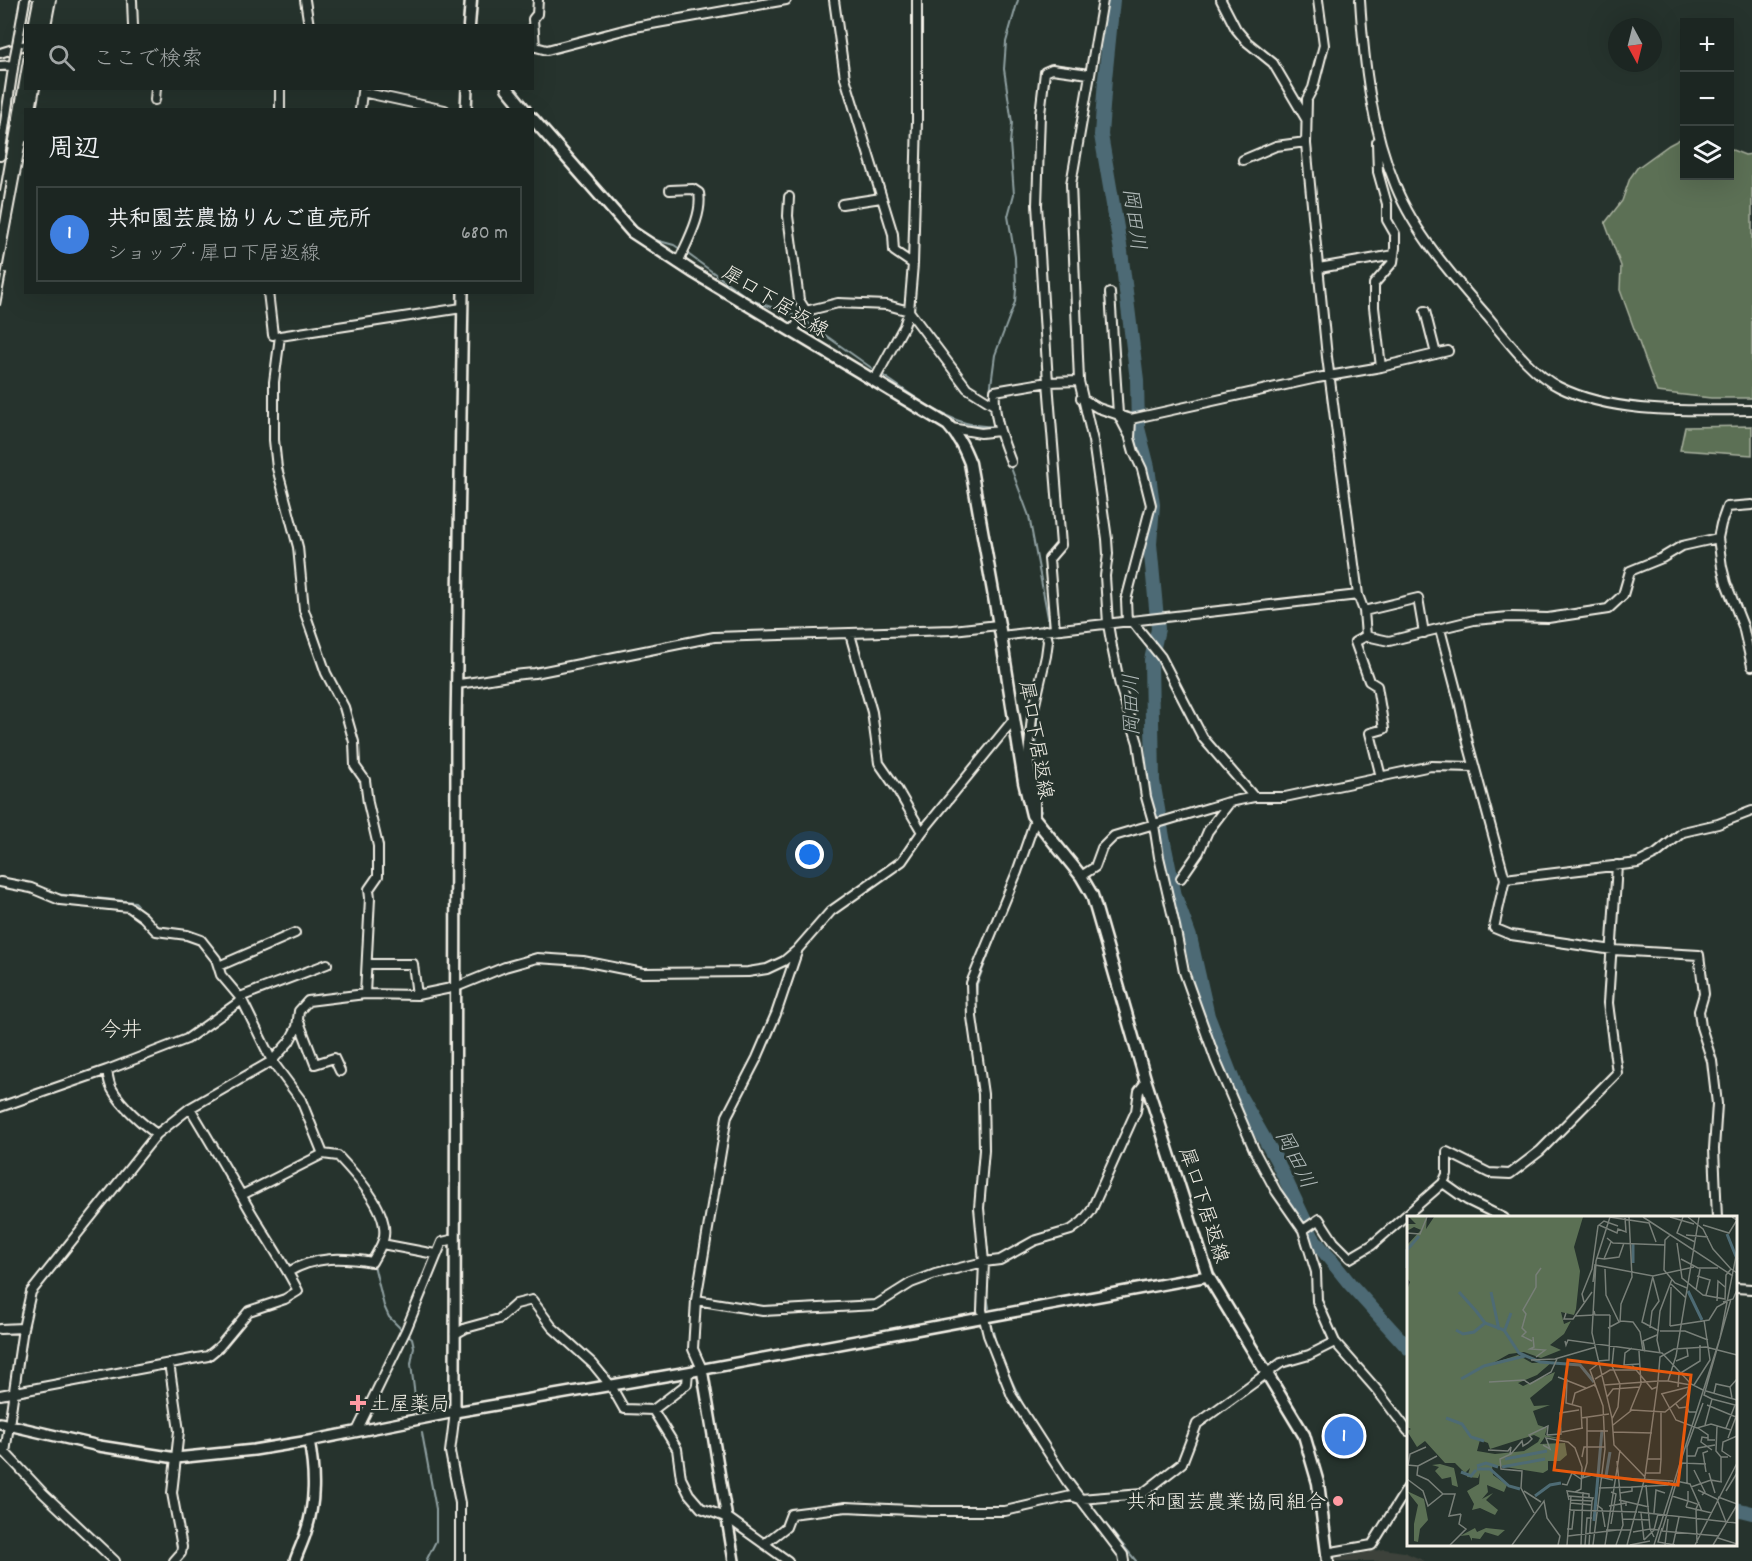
<!DOCTYPE html>
<html lang="ja">
<meta charset="utf-8">
<style>
:root{--surface:#1c2622;--page:#29322f;--text:#f1f3f6;--muted:#a0a5a5;--line:#3a4340;--accent:#bca0f2}
body{margin:0;font-family:Dekko,"Klee One",sans-serif;background:var(--page);color:var(--text)}
.controls{position:absolute;right:18px;top:18px;display:grid;overflow:hidden;border-radius:0px;box-shadow:0 6px 24px #0002}
.controls button{width:54px;height:54px;display:grid;place-items:center;padding:0;border:0;border-bottom:2px solid var(--line);background:var(--surface);color:var(--text);font:30px sans-serif}
.compass{position:absolute;left:1608px;top:18px;width:54px;height:54px;border-radius:50%;background:var(--surface);box-shadow:0 6px 24px #0002;rotate:173deg}
.you{position:absolute;left:810px;top:855px;width:21px;height:21px;margin:-15px;border:4px solid #fff;border-radius:50%;background:#1a73e8;box-shadow:0 0 0 9px #1a73e833}
.badge{display:grid;place-items:center;width:39px;height:39px;border-radius:50%;background:var(--accent);color:#fff;font-size:20px;font-weight:700}
.pin{position:absolute;translate:-50% -50%;border:3px solid #fff;box-shadow:0 2px 6px #0006}
.list{margin:0;padding:0;list-style:none}
h2{display:flex;justify-content:space-between;align-items:center;height:78px;margin:0;padding:0 24px;font-size:26px}
h2 small{font-size:20px;font-weight:400;color:var(--muted)}
.list li{display:grid;grid-template-columns:39px 1fr auto;gap:18px;align-items:center;box-sizing:border-box;height:96px;margin:0 12px 12px;padding:0 12px;border:2px solid var(--line);border-radius:0px}
.list b{display:block;font-size:22px;white-space:nowrap}
.list p{margin:0;font-size:20px;white-space:nowrap;color:var(--muted)}
.list em{font-size:20px;font-style:normal;color:var(--muted)}
.icon{flex:none;width:33px;height:33px;fill:none;stroke:currentColor;stroke-width:2;stroke-linecap:round;stroke-linejoin:round}
.map{position:relative;flex:none;width:1752px;height:1561px;overflow:hidden}
.search{position:absolute;background:var(--surface);box-shadow:0 6px 24px #0002;left:24px;top:24px;width:510px;height:66px;display:flex;align-items:center;gap:15px;box-sizing:border-box;padding:0 21px;border-radius:0px;color:var(--muted);font-size:22px}
.panel{position:absolute;background:var(--surface);box-shadow:0 6px 24px #0002;left:24px;top:108px;width:510px;height:186px;border-radius:0px}
.map>svg:first-child{display:block}
.built{fill:#3c423a}
.green{fill:#5b7054;stroke:#a8b09e;stroke-width:1.5}
.lines{fill:none;stroke-linecap:round;stroke-linejoin:round}
.stream{stroke:#90a1a2;stroke-width:2}
.river{stroke:#4e6b74;stroke-width:14}
.minor-casing{stroke:#f4f1e8;stroke-width:12}
.tertiary-casing{stroke:#f4f1e8;stroke-width:14}
.secondary-casing{stroke:#f4f1e8;stroke-width:15}
.minor{stroke:#26332d;stroke-width:8}
.tertiary{stroke:#26332d;stroke-width:9}
.secondary{stroke:#26332d;stroke-width:10}
.rail{stroke:#f4f1e8;stroke-width:2}
.minor-bridge-casing{stroke:#f4f1e8;stroke-width:12;stroke-linecap:butt}
.minor-bridge{stroke:#26332d;stroke-width:8}
.poi-dot{fill:#ff9aa2;stroke:#26332d;stroke-width:2}
.labels{text-anchor:middle;stroke-width:5;stroke-linejoin:round;paint-order:stroke}
.street-label{font-size:20px;fill:#f4f1e8;stroke:#26332d}
.poi-label{font-size:20px;fill:#f4f1e8;stroke:#26332d;text-anchor:start}
.water-label{font-size:21px;font-style:italic;fill:#b2bbba;stroke:#26332d}
.neighbourhood-label{font-size:21px;fill:#f4f1e8;stroke:#26332d}
.inset-river{fill:none;stroke:#4e6b74;stroke-width:3}
.inset-road{fill:none;stroke:#787f78;stroke-width:1.5}
.view{fill:#e8590c;fill-opacity:0.15;stroke:#e8590c;stroke-width:3}
.inset-edge{fill:none;stroke:#f4f1e8;stroke-width:3}
</style>
<div class="map">
<svg width="1752" height="1561" viewBox="0 0 1752 1561">
<rect width="100%" height="100%" fill="#26332d"/>
<filter id="ink" filterUnits="userSpaceOnUse"><feTurbulence type="fractalNoise" baseFrequency=".0167" numOctaves="2"/><feDisplacementMap in="SourceGraphic" scale="12" xChannelSelector="R" yChannelSelector="G"/><feConvolveMatrix kernelMatrix="1 2 1 2 8 2 1 2 1" color-interpolation-filters="sRGB"/></filter>
<g filter="url(#ink)">
<!-- built -->
<path class="built" d="M1384,1549l20,3 21,9h-91l-1,-2z"/>
<!-- green -->
<path class="green" d="M1684,137v39h46v-27l15,6 7,-1v244h-41l-54,-6 -37,-102 1,-24 -16,-43 17,-22 8,-23 7,-10 32,-23z
M1752,426v29l-72,-5 5,-23z"/>
<g class="lines">
<!-- stream -->
<path class="stream" d="M516,88l16,22
M532,110l108,121
M652,239l22,6 6,4
M685,252l66,48 48,17
M804,320l69,49
M884,376c30,20 71,54 109,50
M989,400l6,-45 20,-53 1,-13 -1,-32 -7,-41 6,-22 -4,-51 2,-20 -8,-54 2,-27 12,-42
M990,406l5,26 5,12
M1010,465l19,51 21,112
M1041,812c-5,-39 -7,-67 -2,-106 3,-24 14,-47 12,-72
M0,877l18,5
M55,894l80,8 2,2
M975,1011l2,-27 35,-90
M983,1213l6,-68 -2,-34
M984,1222l4,30 -1,24
M374,1265l10,41 5,11 14,14
M986,1290l3,18
M993,1331l4,17
M407,1334l5,4 2,9 -3,17 4,33
M999,1354l28,59
M1032,1421l49,72
M422,1433l14,76v32l-10,20
M1090,1505l46,56"/>
<!-- river -->
<path class="river" d="M1113,0l-8,79 -4,56 20,116 16,129 1,48 10,39 5,38 -3,39 8,85 -7,31 2,121 11,62 11,53 15,41 18,79 30,77 38,66 37,79 37,46 58,64
M1736,1509l16,4"/>
<!-- minor casing -->
<g class="minor-casing">
<path id="minor" d="M132,0l1,26
M305,0l4,26
M834,0l11,78 48,156 1,17 19,13
M1103,0l-32,184 8,197 14,60 14,98 1,15 -3,22 3,48 4,23 8,39 18,57 8,54 8,28 5,32 16,69 9,46 32,89 39,91 21,39 27,39 13,42 1,29 18,41 42,48 31,41
M1221,0l15,29 11,13 26,21 33,56
M1318,0l6,45 -11,43 -6,11 -1,45 21,213 31,238 6,16 2,25
M1360,0c4,64 11,127 36,187 19,47 59,92 92,130 19,23 44,57 71,70 56,28 132,23 193,23
M17,45l8,-45
M532,46l15,4 88,-23 151,-27
M535,47l-2,-28 4,-5 1,-14
M0,53l26,-8
M0,66l13,-1
M280,88v22
M155,100l1,-12
M360,110l2,-18 83,18
M0,156l15,-101
M1243,160l33,-14 30,-4
M670,190l23,-1 6,4c4,22 -12,49 -21,70
M789,197l-1,19 11,84 7,11
M842,204l39,-6
M1319,268l75,-13
M268,292l5,43
M1110,293l8,121 11,21
M1425,311l11,43
M792,332l14,-21 32,-8 49,2 22,6 58,77 27,17
M1381,367l67,-16
M874,381l30,-55 5,-15 4,-47 4,-143v-121
M1081,398l17,10 33,11 186,-41 64,-11 -7,-60v-23l19,-22 2,-14v-14l-8,-14v-16l-9,-32 -1,-30
M951,428l30,5 18,-2
M1011,462c-9,-24 -18,-45 -16,-71l53,-9 31,-1
M1752,505l-25,2 -6,17 -3,14 4,29 4,16 17,43 9,40
M1364,611l54,-13 6,35
M1127,621l-1,-21 25,-95 -9,-36 -8,-17 -4,-14 1,-19
M1132,621l29,36 42,81 51,59
M1055,629l-6,-70 12,-14 -13,-163 -11,-177 3,-91 5,-42 7,-3 37,5
M1440,629l19,72 9,42 37,136 -11,49 17,7 102,15 86,5 5,39 -5,17 2,16 11,34 5,43 -3,45 3,69
M1045,630l3,11 -2,15 -14,61 -4,39 7,45v19l-18,52 -46,111 1,34 11,77 1,56 -5,58 5,54 -2,48 6,25 24,61 54,84 57,75 1,6
M850,634l22,78 7,51 18,26 25,43
M1001,636l357,-41
M456,684c27,-2 52,-10 79,-11l179,-36 239,-7 45,-5
M1381,777l-11,-44 14,-4 -7,-43 -8,-5 -14,-39 11,-6 23,5 85,-21 35,-3 39,1 60,-9 15,-14 7,-24 32,-13 20,-12 36,-8
M1081,876l14,-9 7,-19 12,-12 111,-33 29,-6h31l146,-31 43,1
M1181,878l18,-26 9,-21 22,-29
M1505,879l133,-16 18,-9 27,-22 35,-8 34,-13
M0,882l31,6 29,12 69,7 14,10 13,14 31,4 14,5 15,19 5,16 21,25 30,61 29,39 22,54 15,2c17,18 50,53 46,80 -1,9 -8,18 -12,26 -30,-5 -56,-6 -84,10
M367,964h46l4,31
M219,966l76,-33
M365,994l5,-96 -1,-9 9,-13v-30l-10,-43 -3,-23 -10,-14 -1,-24 -10,-35 -18,-34 -22,-63 -6,-63 -21,-79 -3,-28v-58l6,-46 182,-28
M240,997l87,-33
M299,1022l16,42 19,-6 6,13
M107,1070l80,-31 55,-39
M0,1107l107,-37c1,7 2,14 5,19 9,16 31,36 45,45
M1443,1183l24,17 37,18
M242,1195l81,-41
M1303,1230l16,-11 15,23 16,16 22,-13 71,-62 4,-9v-22l42,21 21,1 30,-23 77,-78 -9,-70 9,-138
M382,1244l53,10
M1736,1288l16,1
M696,1300l67,11 113,-6 35,-22 24,-9 49,-12 16,-2 34,-19 37,-11 11,-8 9,-11 45,-100 3,-20 7,-9
M0,1329l23,-1
M455,1334l11,-6 33,-9 17,-15 16,-4 20,27 41,37 18,22 13,23 29,1 34,-26 1,-12
M169,1363l10,68 -7,62 10,54 -1,6 -7,8
M702,1369l-9,-20 3,-49 31,-184 30,-58 19,-44 21,-62
M0,1395l208,-39 11,-9 30,-36 36,-12 13,-8c-14,-28 -31,-52 -47,-79 -20,-35 -40,-69 -61,-104
M653,1410l24,39 4,29 8,16 12,14 27,10 60,43
M455,1412l-5,40 10,51v58
M357,1431l49,-101 36,-88 13,-3
M0,1447l44,47 71,67
M5,1453l18,-125 8,-36 126,-158 33,-26 82,-47 17,-19 8,-15 2,-16 9,-10 57,-7 52,1 39,-8 49,-20 32,-9 46,3 60,12 105,-1 19,-3 17,-8 13,-11 34,-39 71,-50 20,-29 92,-113
M764,1544l22,-17 5,-13 55,-7 85,4h74l66,-15 9,3 62,-5 40,-31 15,-39 84,-61 28,-8 26,-13
M1326,1553l46,-8 36,-58"/>
</g>
<!-- tertiary casing -->
<g class="tertiary-casing">
<path id="tertiary" d="M466,110l1,-22
M702,1369l32,192
M455,1412l233,-40 520,-96
M0,1423l99,23 77,12 78,-8 55,-9
M295,1561c3,-9 7,-17 10,-26 11,-32 10,-62 4,-94l146,-29 1,-686 7,-434"/>
</g>
<!-- secondary casing -->
<g class="secondary-casing">
<path id="secondary" d="M469,26l2,-26
M507,88l18,22
M532,118l100,114 61,40 255,153c11,12 16,23 22,38l31,173 23,146 8,33 49,61 11,19 54,187 62,194 96,159 14,48 10,78"/>
</g>
<!-- minor -->
<use href="#minor" class="minor"/>
<!-- tertiary -->
<use href="#tertiary" class="tertiary"/>
<!-- secondary -->
<use href="#secondary" class="secondary"/>
<!-- rail -->
<path class="rail" d="M28,26l5,-26
M51,26l5,-26
M36,110l4,-22
M0,191l26,-148
M0,223l7,-42
M0,281l26,-139
M0,305l6,-32"/>
<!-- minor-bridge casing -->
<g class="minor-bridge-casing">
<path id="minor-bridge" d="M15,55l2,-10"/>
</g>
<!-- minor-bridge -->
<use href="#minor-bridge" class="minor-bridge"/>
</g>
</g>
<!-- markers -->
<g class="poi-dot">
<path d="M355 1394h6v6h6v6h-6v6h-6v-6h-6v-6h6z"/>
<circle cx="1338" cy="1501" r="6"/>
</g>
<g class="labels">
<!-- street labels -->
<g class="street-label">
<text transform="translate(776 301) rotate(31)" y="7">犀口下居返線</text>
<text transform="translate(1037 740) rotate(80)" y="7">犀口下居返線</text>
<text transform="translate(1205 1205) rotate(72)" y="7">犀口下居返線</text>
</g>
<!-- poi labels -->
<g class="poi-label">
<text x="370" y="1410">土屋薬局</text>
<text x="1326" y="1508" text-anchor="end">共和園芸農業協同組合</text>
</g>
<!-- water labels -->
<g class="water-label">
<text transform="translate(1135 219) rotate(82)" y="7">岡田川</text>
<text transform="translate(1131 705) rotate(-91)" y="7">岡田川</text>
<text transform="translate(1296 1159) rotate(63)" y="7">岡田川</text>
</g>
<!-- neighbourhood labels -->
<g class="neighbourhood-label">
<text x="121" y="1036">今井</text>
</g>
</g>
<!-- overview -->
<g transform="translate(1407 1216)">
<rect width="330" height="330" fill="#26332d"/>
<path d="M2,1h18l-1,12 8,-12h149l-9,30 6,24 -4,38 -2,6 -13,-3 3,12 7,-3 -7,13 -14,11 11,5 -20,8 -17,-6 -15,2 -16,9 25,-8 14,8 20,-1 -15,13 -19,8 5,3 32,-14 -3,8 -22,18 4,8 16,-1 -17,6 5,14 9,3 -2,7 18,4 -18,-2 -5,7 25,-1 2,12 -7,6h-12v9l-5,3 -51,-8 1,10 14,10 -3,7 -17,-7 1,7 -6,7 11,-6 -7,7 12,10 -3,5 -15,-7 -8,2 2,-6 -7,-13 12,-7 1,-11 -2,5 -11,-1 3,-9 -5,5 -10,-10h-10l-20,-22 -8,6 -10,-16 4,-2 -4,-2v-137l3,-8 -3,-4v-33l14,-15 -7,-3 -7,4v-7h9zM127,219l6,3 -2,4 -14,9 -29,3 -18,-3 3,-11 8,3 2,6zM33,248l14,4 4,19 -6,-2 -1,-8 -9,2 -7,-8 4,-4 -7,-2zM0,275l17,8 4,21 -8,9 -2,13 -4,-1v-17l4,-19zM68,312l2,4 9,-4 19,2 -7,6 -13,-4 -5,7 -8,-1v3l-3,-6 -9,1z" fill="#5b7054" fill-rule="evenodd"/>
<path class="inset-river" d="M320,18l10,25M226,47v-19M0,52v-18l12,-14M281,75l14,29M52,76l17,19M84,76l8,38M69,95l9,12 19,7 15,23 21,9 40,3 14,17M49,114l7,4 11,-2 11,-9M97,116l7,-19M54,163l23,-13 41,-10M39,202l16,6 9,13 13,4M98,243l42,-8M70,250l9,-3 12,4M95,251l43,-8M70,253h13l19,17 11,3M54,256l10,4 5,-6M199,260l4,-24M128,280l15,-11 11,-2M187,305l8,-91"/>
<path class="inset-road" d="M202,1l40,6 7,19M203,1l-14,44 -4,72 20,85 2,27 31,32 -18,68M236,1l90,59M263,1l24,7M276,1l-6,16 18,9M281,1l15,12 10,20 18,20M192,9l18,8 1,-4 8,3 -1,-14M296,9l26,8 8,-13 -5,-3M0,17l13,1 7,-17M263,19l-5,5 -1,30 11,13 12,5M279,19l22,2M200,22l6,5 52,2M270,27l5,35 21,17 22,4 1,-24 5,-6 6,4M190,42l7,1 7,-17M197,43l15,-2 5,-14M274,43l17,9h20M198,53l1,26 13,27M246,60l-11,46 17,9M290,60l13,4 -4,15M186,66l2,-17 58,11 41,-9M264,68l15,14M289,74l4,-21M310,85l1,-20 7,6M177,86l-2,-8 10,-25 6,-43 6,-5 14,5M316,86l10,-3 4,-9M187,95l1,4h15M159,97l-2,6h9l19,-27M168,100l19,-1M213,106l1,-18 11,-27 -3,-60M263,110l39,-6 8,-13 9,-5M263,110l1,-39M201,112l13,-7 12,1 7,10 3,19M243,112l2,-17 7,-10 -6,-23M253,115h25l23,9M126,121l1,10 -4,2 15,1 -9,7M125,125l-10,-5 4,-4 -4,-4 4,-14 -3,-4 13,-23v-12l5,-7M158,125l1,4 2,-5 94,13 29,31 12,6M225,132l-7,5 -1,12 15,-1M238,136l-2,-11 14,-6M253,137l-3,-13 3,-29 12,-32M124,144l24,-1 41,-12M191,145l11,-1 1,-45M269,145l12,-5 -1,-7M225,149l20,24 5,-2M151,161l28,11M160,163l-1,24 15,4 1,21M188,163l15,-9h27M261,165l23,4M82,166l35,-2 6,4 21,-12 6,-13M197,169l54,-4 2,-24 14,-8 32,-2 31,8M287,169l16,-25 -6,-40M271,171l1,-13 21,-13v-16M299,175l31,9M307,177l2,-9 14,3M254,178l28,-7M255,178l14,26 21,8 14,-4 20,6M200,181l6,-8 27,-2M325,182l-2,-11 7,-8M305,183l23,6 -9,23M269,188l3,4 8,-1 2,5h7M165,189l3,-12 19,-8 2,2M300,189l29,12M223,195l11,-27 -2,-33M174,202l28,-4M205,203l6,-12 2,-23 -8,-18 2,-20M206,209l19,-15 33,2 22,-18 3,-11M298,209l7,-26 -8,-4 27,-96M310,210l-1,25 5,6h7M291,212l10,7v5h7M180,215h21M155,216l21,-4M206,216l39,1M140,219l14,-1 -1,-21 19,-3M301,222l-6,-1 -1,5 11,8M321,222l9,-24M136,229l7,4 -4,-11 22,4 7,6 7,19 -1,22 -6,3M81,234l20,1 3,-4 -1,7M280,240h8l3,-8 17,-3M175,241l2,-10h21M314,241v25M324,241l-9,-6 1,-9 14,-6M241,243h13v-47M0,249l11,1 19,-10M1,249l2,-11 16,-7M11,250l-1,9 11,5 15,14M287,254l11,22 -3,3M299,256l-3,-19 5,-2M239,257h14l1,-14M302,257l2,7 11,2M238,260l13,-95h10l8,-25 23,-139M176,261l4,-14v-45M175,262l10,-3 21,5M212,262l54,3M0,263l16,12 5,15 15,-12h12l-6,22 12,-2M269,265l14,3 12,27M280,267v-36l16,-44M155,268l5,1 5,-12 9,6M239,269l4,44 8,1 2,-4M284,271l20,-7 4,13M192,272l33,-1M291,274l19,9 9,23M117,275l17,11M281,275v10l9,3M319,275l11,-18M213,277l12,-2v-4l36,-2 1,-3M162,280l24,2 -1,3M265,280l16,5 -2,6M311,281l19,7M162,284l-2,-9 22,3v3M164,284l21,1M212,284l30,7M163,287l22,2M190,289l5,4 3,18M202,290l17,-3v3M279,291l26,6M162,294l68,2M231,296l99,11M127,297l-13,-25 1,-17 -21,-2 -1,-10 11,-5 11,-13 1,5 5,-3 4,-4 -3,-4 19,-9 -1,9M234,297l3,27M247,297l2,-23 9,3M216,303l27,1M204,308l5,-30 -5,-2M255,312l-4,14 17,3M160,313h5l2,-18M199,314h25M255,315l20,-68 24,1M255,315l57,5M226,316l17,-3 4,8M161,320l49,-6M311,322l19,6M237,324l10,-10 4,-16M290,327l-1,-34 3,-7M43,329l16,-16 -7,-5 2,-10M105,329l32,-44 3,17 13,18 -2,9M160,329l4,-49M174,329l2,-53M178,329l2,-27h5M182,329l3,-44M186,329l12,-96 -2,-43 -13,-36 8,-6M198,329l15,-95M209,329l7,-20 -6,-64M223,329l20,-4M247,329l66,-207 17,-87M258,329l3,-26M266,329l6,-28M288,329l42,-82M306,329l24,-40"/>
<path class="view" d="M161,144l123,15 -13,110 -124,-15z"/>
<rect width="330" height="330" class="inset-edge"/>
</g>
</svg>
<div class="controls">
<button>+</button>
<button>−</button>
<button><svg class="icon" aria-label="layers" viewBox="0 0 24 24"><path d="M12 4l9 5-9 5-9-5zM3 14l9 5 9-5"/></svg></button>
</div>
<svg class="compass" viewBox="-18 -18 36 36"><path d="M0-13l5 13h-10z" fill="#e53935"/><path d="M0 13l5-13h-10z" fill="#a0a5a5"/></svg>
<div class="you"></div>
<div class="pin badge" style="left:1344px;top:1436px;background:#3f7fe0">1</div>
<div class="search"><svg class="icon" aria-label="search" viewBox="0 0 24 24"><circle cx="10" cy="10" r="6"/><path d="M15 15l6 6"/></svg>ここで検索</div>
<section class="panel">
<h2>周辺<small></small></h2>
<ul class="list">
<li><span class="badge" style="background:#3f7fe0">1</span><div><b>共和園芸農協りんご直売所</b><p>ショップ · 犀口下居返線</p></div><em>680 m</em></li>
</ul>
</section>
</div>
